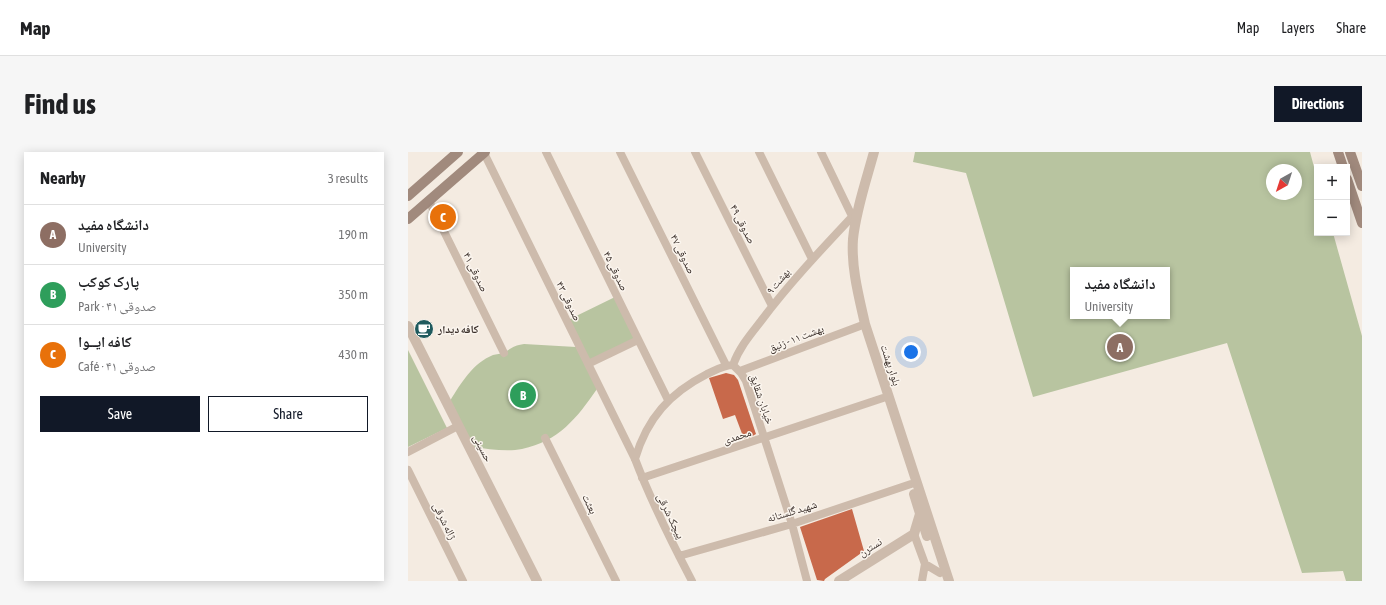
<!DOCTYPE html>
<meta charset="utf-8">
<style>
:root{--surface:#fff;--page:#f6f6f6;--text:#202124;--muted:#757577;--line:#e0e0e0;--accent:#111827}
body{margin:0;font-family:"Asap Condensed","Noto Naskh Arabic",sans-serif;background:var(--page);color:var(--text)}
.controls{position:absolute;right:12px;top:12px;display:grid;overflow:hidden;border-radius:0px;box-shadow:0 2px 10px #0003}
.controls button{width:36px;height:36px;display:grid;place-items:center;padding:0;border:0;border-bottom:1px solid var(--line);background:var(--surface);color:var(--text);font:20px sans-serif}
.compass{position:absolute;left:858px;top:12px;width:36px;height:36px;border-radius:50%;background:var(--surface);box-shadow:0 2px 10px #0003;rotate:219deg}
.you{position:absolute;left:503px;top:200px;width:14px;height:14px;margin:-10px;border:3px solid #fff;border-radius:50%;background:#1a73e8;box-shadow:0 0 0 6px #1a73e833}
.badge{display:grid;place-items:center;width:26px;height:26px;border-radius:50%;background:var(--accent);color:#fff;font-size:13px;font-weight:700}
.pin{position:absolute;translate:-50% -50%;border:2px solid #fff;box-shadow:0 1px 4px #0006}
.popup{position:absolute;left:662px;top:115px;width:100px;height:52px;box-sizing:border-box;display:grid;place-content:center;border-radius:0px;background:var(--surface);filter:drop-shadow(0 1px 3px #0005);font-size:13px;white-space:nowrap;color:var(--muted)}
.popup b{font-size:15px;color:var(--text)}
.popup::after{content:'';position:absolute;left:50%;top:100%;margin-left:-8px;border:8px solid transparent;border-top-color:var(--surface)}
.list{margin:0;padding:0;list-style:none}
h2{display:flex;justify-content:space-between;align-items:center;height:52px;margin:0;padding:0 16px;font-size:17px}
h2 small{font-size:13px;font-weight:400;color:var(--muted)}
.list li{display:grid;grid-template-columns:26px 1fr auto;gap:12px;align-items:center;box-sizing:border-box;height:60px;padding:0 16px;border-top:1px solid var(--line)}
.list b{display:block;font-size:15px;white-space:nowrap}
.list p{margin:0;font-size:13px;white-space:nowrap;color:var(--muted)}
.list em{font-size:13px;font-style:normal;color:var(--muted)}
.actions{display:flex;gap:8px;padding:12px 16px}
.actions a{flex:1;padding:9px 0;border:1px solid var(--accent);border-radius:0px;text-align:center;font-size:14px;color:var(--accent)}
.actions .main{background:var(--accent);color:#fff}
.map{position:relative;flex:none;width:954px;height:429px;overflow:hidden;border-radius:0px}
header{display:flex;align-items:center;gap:24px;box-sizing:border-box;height:56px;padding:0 20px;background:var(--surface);border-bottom:1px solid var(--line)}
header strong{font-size:19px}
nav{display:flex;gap:22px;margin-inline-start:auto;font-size:14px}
.intro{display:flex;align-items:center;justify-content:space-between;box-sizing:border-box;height:96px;padding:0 24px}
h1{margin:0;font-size:28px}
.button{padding:10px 18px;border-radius:0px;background:var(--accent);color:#fff;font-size:14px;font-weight:700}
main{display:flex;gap:24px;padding:0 24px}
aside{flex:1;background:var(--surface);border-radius:0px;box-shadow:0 2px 10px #0003}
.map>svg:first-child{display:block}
.green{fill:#b8c4a0;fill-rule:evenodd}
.building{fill:#c8694b}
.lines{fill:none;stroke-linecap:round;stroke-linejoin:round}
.minor{stroke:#cdbbac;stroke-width:8}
.tertiary{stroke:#cdbbac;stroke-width:10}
.secondary{stroke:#a18a7d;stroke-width:10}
.labels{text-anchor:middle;stroke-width:3;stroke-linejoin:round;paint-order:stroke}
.street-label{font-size:11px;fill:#3b302b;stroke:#fbf5ee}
.poi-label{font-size:11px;font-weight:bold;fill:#3b302b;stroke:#fbf5ee;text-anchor:start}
</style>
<header>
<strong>Map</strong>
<nav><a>Map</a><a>Layers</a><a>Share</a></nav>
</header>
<div class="intro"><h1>Find us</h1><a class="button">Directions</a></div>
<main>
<aside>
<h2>Nearby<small>3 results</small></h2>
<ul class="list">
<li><span class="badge" style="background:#8d6e63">A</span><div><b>دانشگاه مفید</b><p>University</p></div><em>190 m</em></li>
<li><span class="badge" style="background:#2e9e5b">B</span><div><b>پارک کوکب</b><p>Park · صدوقی ۴۱</p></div><em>350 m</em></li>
<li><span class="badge" style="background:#e8710a">C</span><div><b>کافه ایــوا</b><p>Café · صدوقی ۴۱</p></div><em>430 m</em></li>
</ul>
<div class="actions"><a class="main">Save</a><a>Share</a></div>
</aside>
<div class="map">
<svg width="954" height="429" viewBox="0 0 954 429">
<rect width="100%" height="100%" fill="#f4ebe1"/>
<!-- green -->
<path class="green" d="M507,0h395l7,26v55h16l29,103v245h-16l-3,-10 -41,2 -75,-230 -194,54 -67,-224 -53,-11zM864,18h24v24h-24zM665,118h94v46h-94z
M207,145l21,42 -47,24 -21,-43z
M116,192l52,3 21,42c-20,29 -38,52 -75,60 -15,3 -34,0 -49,-2l-23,-46c11,-18 23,-38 43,-46 3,-1 8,-1 12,-3 7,-4 10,-7 19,-8z
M0,198l39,78 -39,19z"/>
<!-- building -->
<path class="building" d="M318,221l8,2 4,5 18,54 -7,4 -5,1 -9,-24 -12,4 -14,-41z
M444,357l12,42 -39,28 -1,2 -7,-1 -17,-53z"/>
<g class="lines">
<!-- minor -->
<path class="minor" d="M138,0l122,248
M212,0l106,213
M287,0l77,154
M351,0l53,107
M413,0l30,62
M76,1l151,306c16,42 36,82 57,122
M21,49l75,152
M180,212l50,-24
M325,213c6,-17 17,-30 28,-44 27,-36 58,-69 89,-102
M332,219l120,-45
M137,286l71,143
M0,300l50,-26
M227,307c12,-41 35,-66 72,-85 9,-4 17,-9 26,-9l8,8 5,8 46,143 15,57
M0,318l55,111
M234,326l241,-80
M506,382l11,30 -3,17
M271,404l113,-32 119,-40
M517,412l15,9"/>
<!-- tertiary -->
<path class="tertiary" d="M466,0c-8,29 -18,58 -21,87 -2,29 6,58 12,85l84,257
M0,174l129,255
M506,342l13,42
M431,429l75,-47 6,-20"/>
<!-- secondary -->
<path class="secondary" d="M930,0l5,15
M942,0l12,34
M939,27l15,44
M0,44l50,-44
M0,67l77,-67"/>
</g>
<!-- icons -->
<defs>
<g id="cafe-disc" transform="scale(1)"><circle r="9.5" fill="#1f5a5e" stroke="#fbf5ee"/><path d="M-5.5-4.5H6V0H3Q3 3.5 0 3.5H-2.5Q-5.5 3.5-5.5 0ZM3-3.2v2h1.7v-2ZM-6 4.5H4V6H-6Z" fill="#fff"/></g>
</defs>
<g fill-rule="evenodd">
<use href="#cafe-disc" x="16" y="177"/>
</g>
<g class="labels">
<!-- street labels -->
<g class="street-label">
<text transform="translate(335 72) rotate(63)" y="4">صدوقی ۴۹</text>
<text transform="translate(275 102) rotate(64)" y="4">صدوقی ۴۷</text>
<text transform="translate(208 119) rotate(64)" y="4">صدوقی ۴۵</text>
<text transform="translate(68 120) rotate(64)" y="4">صدوقی ۴۱</text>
<text transform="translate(370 129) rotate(-50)" y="4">بهشت ۹</text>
<text transform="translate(161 149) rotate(64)" y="4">صدوقی ۴۳</text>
<text transform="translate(388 186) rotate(-21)" y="4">بهشت ۱۱ - زنبق</text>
<text transform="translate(483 213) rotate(72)" y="4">بلوار بهشت</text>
<text transform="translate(354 247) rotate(71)" y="4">خیابان شقایق</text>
<text transform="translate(329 284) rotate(-18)" y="4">محمدی</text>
<text transform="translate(75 296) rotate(63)" y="4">حسینی</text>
<text transform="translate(182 352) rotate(64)" y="4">بعثت</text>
<text transform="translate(384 359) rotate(-17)" y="4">شهید گلستانه</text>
<text transform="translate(263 364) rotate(64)" y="4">پیچک شرقی</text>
<text transform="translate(37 369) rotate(64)" y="4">ژاله شرقی</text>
<text transform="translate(462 395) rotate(-32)" y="4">نسترن</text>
</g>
<!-- poi labels -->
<g class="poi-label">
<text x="30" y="181">کافه دیدار</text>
</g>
</g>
</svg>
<div class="controls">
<button>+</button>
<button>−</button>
</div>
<svg class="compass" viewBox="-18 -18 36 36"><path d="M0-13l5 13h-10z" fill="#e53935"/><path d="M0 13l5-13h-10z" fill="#757577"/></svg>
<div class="you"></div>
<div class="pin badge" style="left:712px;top:195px;background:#8d6e63">A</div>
<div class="popup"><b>دانشگاه مفید</b>University</div>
<div class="pin badge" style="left:115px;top:243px;background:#2e9e5b">B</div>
<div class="pin badge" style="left:35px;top:65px;background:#e8710a">C</div>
</div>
</main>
